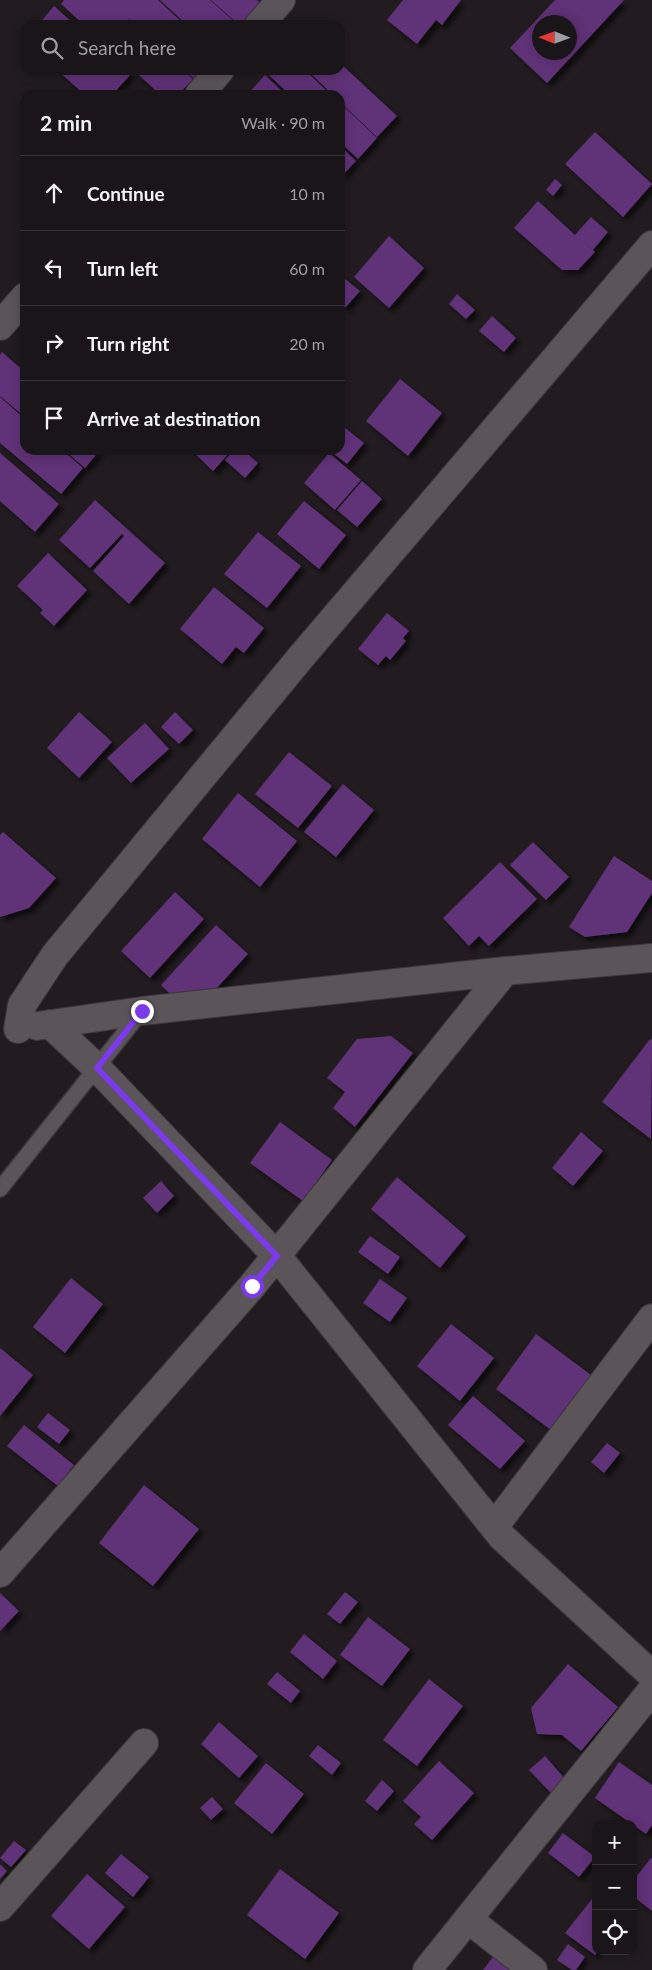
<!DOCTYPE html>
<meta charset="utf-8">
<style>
:root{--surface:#1a1518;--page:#272225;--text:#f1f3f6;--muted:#9f9fa2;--line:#383437}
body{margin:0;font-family:Lato,sans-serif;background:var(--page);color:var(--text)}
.controls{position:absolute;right:15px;bottom:15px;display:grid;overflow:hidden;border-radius:10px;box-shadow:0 2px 12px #0003}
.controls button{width:45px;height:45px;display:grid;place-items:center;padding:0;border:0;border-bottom:1px solid var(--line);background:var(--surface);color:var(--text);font:25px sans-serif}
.compass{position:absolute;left:532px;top:15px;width:45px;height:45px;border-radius:50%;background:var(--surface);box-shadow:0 2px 12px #0003;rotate:271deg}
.stop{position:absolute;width:15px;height:15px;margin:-11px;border:4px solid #7c3aed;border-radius:50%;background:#fff}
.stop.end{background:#7c3aed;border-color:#fff;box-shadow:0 1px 5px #0008}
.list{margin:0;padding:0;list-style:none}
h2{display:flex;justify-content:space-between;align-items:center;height:65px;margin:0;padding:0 20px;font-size:21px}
h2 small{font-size:16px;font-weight:400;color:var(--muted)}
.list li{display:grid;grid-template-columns:32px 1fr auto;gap:15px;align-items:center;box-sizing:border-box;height:75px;padding:0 20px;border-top:1px solid var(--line)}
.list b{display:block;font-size:19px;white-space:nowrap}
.list em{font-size:16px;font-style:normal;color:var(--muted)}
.icon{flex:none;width:28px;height:28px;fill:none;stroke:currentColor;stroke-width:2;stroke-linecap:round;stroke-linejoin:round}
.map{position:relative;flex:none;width:652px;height:1970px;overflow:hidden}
.search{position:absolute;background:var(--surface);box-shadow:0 2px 12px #0003;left:20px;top:20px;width:325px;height:55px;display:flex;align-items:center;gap:12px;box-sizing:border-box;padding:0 18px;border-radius:15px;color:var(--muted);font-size:19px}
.panel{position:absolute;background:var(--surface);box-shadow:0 2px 12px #0003;left:20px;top:90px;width:325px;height:365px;border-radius:15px}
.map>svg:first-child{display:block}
.building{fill:#613378;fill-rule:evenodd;filter:url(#shadow)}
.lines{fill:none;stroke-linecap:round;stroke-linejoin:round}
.lane-casing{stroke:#3b373a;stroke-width:18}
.street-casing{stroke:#3b373a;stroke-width:30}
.lane{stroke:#5b5459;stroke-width:15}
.street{stroke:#5b5459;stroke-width:28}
.route{stroke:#7c3aed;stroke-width:6}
</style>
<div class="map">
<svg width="652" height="1970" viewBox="0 0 652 1970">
<defs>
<filter id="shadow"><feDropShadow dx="4.5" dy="4.5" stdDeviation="2.5" flood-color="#0009"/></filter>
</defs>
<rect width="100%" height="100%" fill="#221c20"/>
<!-- building -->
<path class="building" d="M64,0h94l27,25h-50l-9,-9 8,9h-50l-23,-21z
M160,0h50l28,25h-51z
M211,0h46l4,4 -18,21h-4z
M403,0h58l-19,25 -6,-5 -19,24 -30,-24z
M555,0h69l-77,83 -37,-35zM540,22h30v30h-30z
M54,6l21,19h-37z
M340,63l57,53 -20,21 -37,-35v-7h-7l-26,-25h33z
M57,70h69l5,4 -19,21h-27z
M133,70h50l10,9 -15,16h-17z
M185,70h17l-8,9z
M270,70h35l26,25h-41l-23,-22z
M265,75l21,20h-39z
M340,103l37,35 -19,21 -18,-17z
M595,132l57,52 -29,33 -58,-53z
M340,146l16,15 -16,17z
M555,179l7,6 -9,11 -7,-6z
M538,201l37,34 16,-18 17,15 -15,18 -14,-12 16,14 -17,18h-16l-48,-42z
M389,236l35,32 -35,40 -35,-31z
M340,275l20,16 -15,17 -5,-4z
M457,294l18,16 -9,9 -17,-15z
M492,316l24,22 -12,14 -25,-21z
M2,352l23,20v45l-25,-21v-41z
M400,379l42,34 -34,43 -42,-35z
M0,397l25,22v31h37l21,18 -22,26 -61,-51z
M340,424l24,19 -17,21 -18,-14h11z
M64,450h36l-15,18z
M191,450h41l-19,21z
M234,450h9l15,13 -13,15 -20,-18z
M0,453l59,51 -24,28 -35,-31z
M329,453l32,27 -26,30 -31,-27z
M362,481l20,18 -25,28 -20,-17z
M95,500l70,63 -36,41 -36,-33 31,-35 -2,-2 -32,34 -31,-28z
M304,501l42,34 -27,34 -42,-35z
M258,532l43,34 -34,42 -43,-34z
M48,553l39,37 -33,36 -14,-13 3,-3 -26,-24z
M214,587l50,41 -20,25 -8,-6 -14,17 -42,-35z
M387,613l22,18 -6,7 3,3 -16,19 -4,-4 -8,9 -20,-16z
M79,712l33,30 -33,36 -32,-30z
M175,712l18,18 -14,14 -18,-17z
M145,723l24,26 -38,34 -24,-25z
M289,752l43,34 -34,42 -43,-34z
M343,784l31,26 -38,47 -32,-25z
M238,793l59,48 -37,46 -58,-48z
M3,832l53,46 -27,30 -29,9v-82z
M533,842l36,35 -23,23 -36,-35z
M614,856l38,25v12l-25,39 -42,5 -16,-10z
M500,862l37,37 -48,47 -10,-10 -10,10 -26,-28z
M175,892l29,27 -54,59 -29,-27z
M216,925l32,29 -34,37 -43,4 -10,-10z
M391,1036l22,17 -58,74 -22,-19 12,-16 -18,-14 30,-39z
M650,1039l2,1 -1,99 -49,-37z
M280,1122l52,38 -29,41 -53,-38z
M581,1132l22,19 -30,35 -21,-18z
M397,1177l69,59 -26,32 -69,-59z
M161,1181l13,15 -17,17 -14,-15z
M370,1236l30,21 -12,17 -30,-22z
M71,1278l32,26 -38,49 -32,-26z
M380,1279l27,19 -17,24 -27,-19z
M451,1324l43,34 -34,43 -43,-35z
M536,1334l55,41 -40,55 -55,-41z
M0,1348l33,27 -33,41z
M473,1396l52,45 -25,28 -52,-44z
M48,1413l22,17 -11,14 -22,-17z
M24,1425l50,40 -16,21 -51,-40z
M607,1443l13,10 -16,20 -13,-11z
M144,1485l55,44 -46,57 -54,-43z
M345,1592l13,10 -18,22 -13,-10z
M0,1593l19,18 -19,20z
M368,1617l42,32 -28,37 -42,-31z
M304,1634l33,27 -14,18 -33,-27z
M568,1664l50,43 -37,44 -19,-16 -25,-1 -6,-26z
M277,1672l23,19 -9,12 -24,-19z
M429,1679l34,27 -46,60 -34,-26z
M219,1722l39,34 -19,22 -38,-34z
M318,1745l23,18 -9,12 -23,-19z
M545,1756l21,24 -15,13 -22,-23z
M439,1761l35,32 -42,47 -18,-16 7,-7 -18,-16z
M619,1762l33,23v40l-6,9 -51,-36z
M266,1763l38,31 -32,40 -38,-31z
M382,1780l12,11 -17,20 -12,-10z
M212,1797l11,12 -12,11 -11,-12z
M563,1833l32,24 -16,20 -31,-24z
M14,1841l12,9 -15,17 -11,-9z
M121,1854l28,23 -16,20 -28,-24z
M651,1858l1,1v52l-19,-15v-15z
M0,1864l7,7 -7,8z
M280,1869l59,44 -34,46 -58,-44z
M87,1874l38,33 -36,42 -38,-33z
M596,1894v57h2l-3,4 -30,-22z
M568,1944l17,13 -9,13h-4l-15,-10z
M496,1953l22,17h-35z"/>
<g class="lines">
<!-- lane casing -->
<g class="lane-casing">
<path id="lane" d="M0,1189l141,-177"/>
</g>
<!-- street casing -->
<g class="street-casing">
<path id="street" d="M259,25l22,-25
M199,95l21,-25
M0,326l25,-29
M50,1024l47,44 180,188 225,281 150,138
M37,1026l105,-15 363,-40 147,-13
M18,1029l4,-24 33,-50 246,-298 351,-412
M494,1527l158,-209
M0,1573l252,-287 253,-315
M0,1907l144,-164
M468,1919l65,51
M427,1970l225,-280"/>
</g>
<!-- lane -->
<use href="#lane" class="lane"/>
<!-- street -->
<use href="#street" class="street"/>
</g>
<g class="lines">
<!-- route -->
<path class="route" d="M142,1011l-45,57 180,188 -25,30"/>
</g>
</svg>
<div class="controls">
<button>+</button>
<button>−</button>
<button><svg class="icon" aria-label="locate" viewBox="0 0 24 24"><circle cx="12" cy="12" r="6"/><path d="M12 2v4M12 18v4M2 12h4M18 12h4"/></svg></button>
</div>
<svg class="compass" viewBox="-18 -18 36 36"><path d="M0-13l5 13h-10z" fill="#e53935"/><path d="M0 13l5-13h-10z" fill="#9f9fa2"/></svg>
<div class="stop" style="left:252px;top:1286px"></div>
<div class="stop end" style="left:142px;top:1011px"></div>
<div class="search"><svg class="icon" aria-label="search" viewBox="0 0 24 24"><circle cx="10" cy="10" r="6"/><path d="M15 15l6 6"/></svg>Search here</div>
<section class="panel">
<h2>2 min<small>Walk · 90 m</small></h2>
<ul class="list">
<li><svg class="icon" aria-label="ahead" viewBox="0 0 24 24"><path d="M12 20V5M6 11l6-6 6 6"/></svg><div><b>Continue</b></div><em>10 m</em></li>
<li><svg class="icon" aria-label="left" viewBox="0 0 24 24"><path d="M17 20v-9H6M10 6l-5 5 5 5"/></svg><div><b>Turn left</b></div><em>60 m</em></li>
<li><svg class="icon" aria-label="right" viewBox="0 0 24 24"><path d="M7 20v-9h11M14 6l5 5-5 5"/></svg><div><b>Turn right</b></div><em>20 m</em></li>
<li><svg class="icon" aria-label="arrive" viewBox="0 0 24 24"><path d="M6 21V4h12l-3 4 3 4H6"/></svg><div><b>Arrive at destination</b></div></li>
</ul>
</section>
</div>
